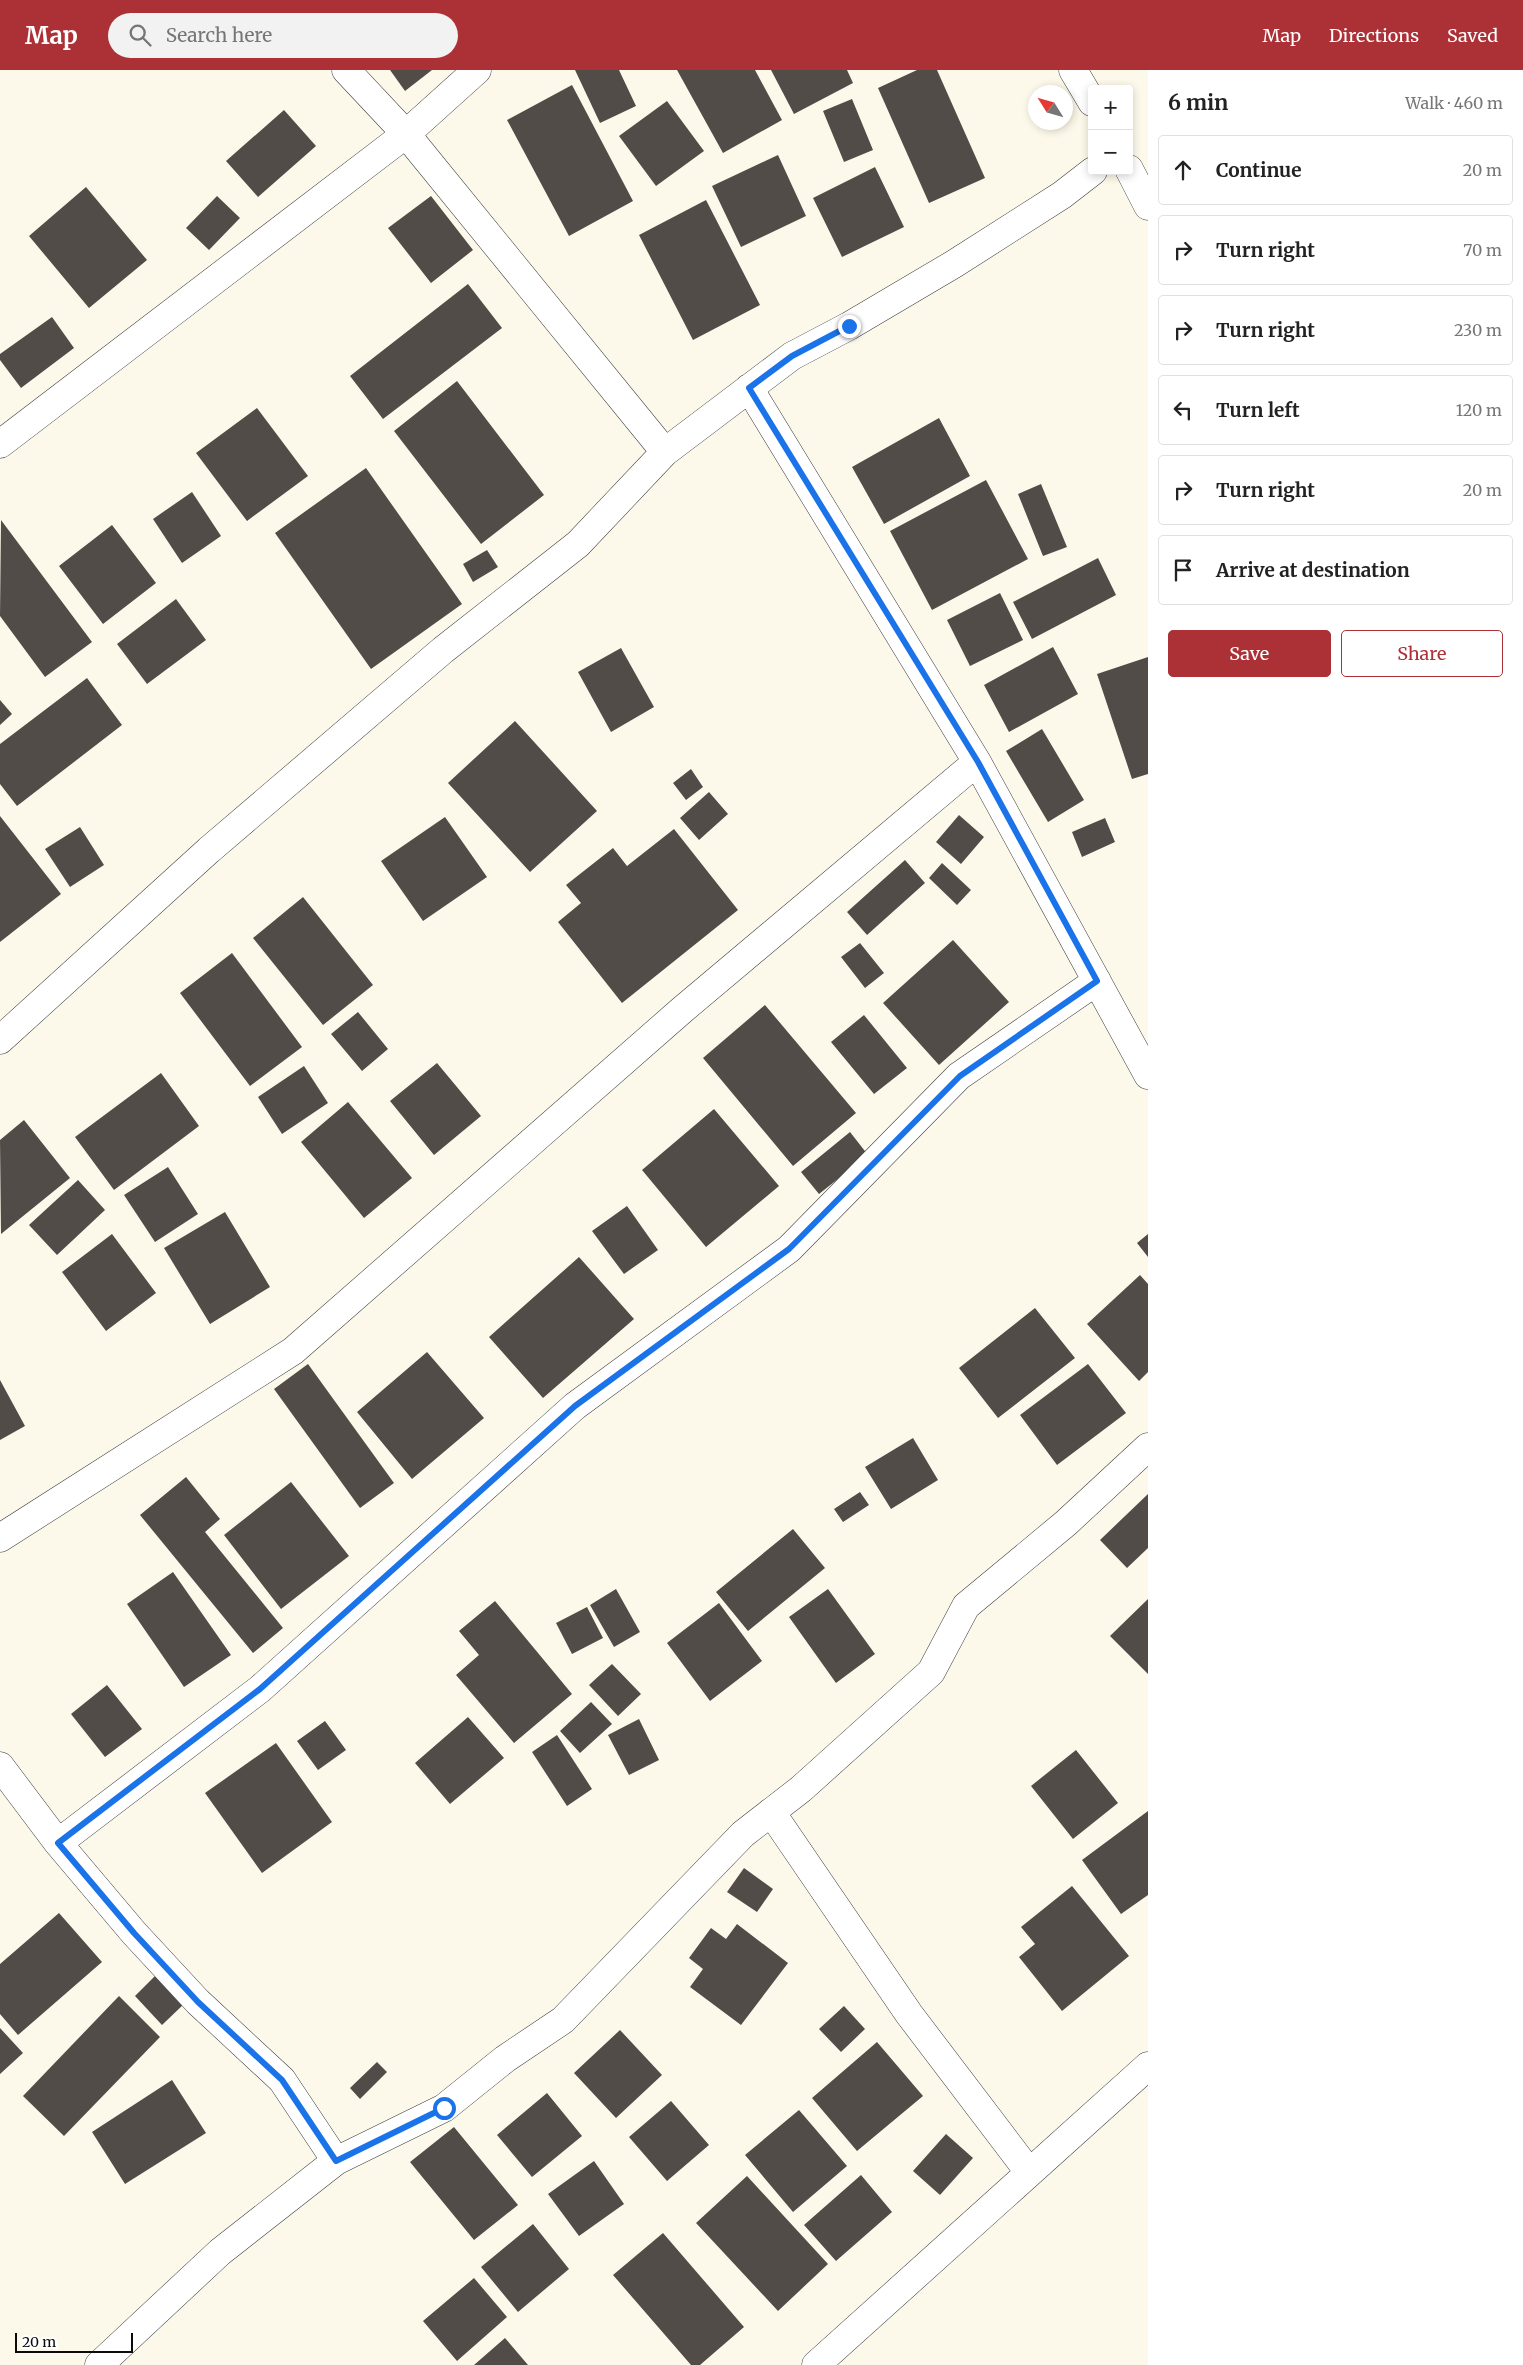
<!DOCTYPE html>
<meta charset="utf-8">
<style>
:root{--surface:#fff;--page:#f2f2f2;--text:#222;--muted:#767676;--line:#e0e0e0;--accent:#ac3137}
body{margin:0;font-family:Merriweather,serif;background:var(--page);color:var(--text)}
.controls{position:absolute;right:15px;top:15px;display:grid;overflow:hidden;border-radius:5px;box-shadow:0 2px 8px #0003}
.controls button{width:45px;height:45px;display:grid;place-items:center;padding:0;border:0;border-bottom:1px solid var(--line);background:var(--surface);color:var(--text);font:25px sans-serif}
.compass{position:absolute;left:1028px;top:15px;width:45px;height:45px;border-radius:50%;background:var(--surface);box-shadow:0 2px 8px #0003;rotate:307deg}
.scale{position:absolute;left:15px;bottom:12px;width:118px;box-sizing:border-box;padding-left:5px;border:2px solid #0b0b0b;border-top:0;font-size:14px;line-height:18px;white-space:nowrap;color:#0b0b0b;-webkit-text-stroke:4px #fff;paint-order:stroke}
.stop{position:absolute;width:15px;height:15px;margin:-11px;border:4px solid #1a73e8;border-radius:50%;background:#fff}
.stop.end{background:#1a73e8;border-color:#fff;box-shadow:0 1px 5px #0008}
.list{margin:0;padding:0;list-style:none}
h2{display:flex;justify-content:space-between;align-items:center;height:65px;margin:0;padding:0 20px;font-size:21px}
h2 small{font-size:16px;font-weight:400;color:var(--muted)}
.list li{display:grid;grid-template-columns:32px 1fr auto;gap:15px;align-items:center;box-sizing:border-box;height:70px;margin:0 10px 10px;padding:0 10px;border:1px solid var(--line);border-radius:5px}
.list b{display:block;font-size:19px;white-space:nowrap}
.list em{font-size:16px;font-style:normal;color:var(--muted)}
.actions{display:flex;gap:10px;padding:15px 20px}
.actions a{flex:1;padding:11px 0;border:1px solid var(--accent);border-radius:5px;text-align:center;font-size:18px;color:var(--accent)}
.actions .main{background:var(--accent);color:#fff}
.icon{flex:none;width:28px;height:28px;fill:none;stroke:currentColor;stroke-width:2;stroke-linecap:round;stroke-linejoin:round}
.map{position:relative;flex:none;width:1148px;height:2295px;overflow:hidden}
header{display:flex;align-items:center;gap:30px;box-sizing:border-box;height:70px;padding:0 25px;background:var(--accent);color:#fff}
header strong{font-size:24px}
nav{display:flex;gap:28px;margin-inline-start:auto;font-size:18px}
.search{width:350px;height:45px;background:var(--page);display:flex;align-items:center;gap:12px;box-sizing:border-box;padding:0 18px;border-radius:28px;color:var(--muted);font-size:19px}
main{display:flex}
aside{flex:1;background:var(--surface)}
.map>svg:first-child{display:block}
.building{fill:#524c48}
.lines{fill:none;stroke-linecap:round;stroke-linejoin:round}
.minor-casing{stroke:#3e3e3e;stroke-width:29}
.minor{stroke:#fff;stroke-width:28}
.route{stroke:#1a73e8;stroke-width:6}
</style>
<header>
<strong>Map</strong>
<div class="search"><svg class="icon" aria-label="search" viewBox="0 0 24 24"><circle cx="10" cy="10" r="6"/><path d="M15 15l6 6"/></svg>Search here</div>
<nav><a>Map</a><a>Directions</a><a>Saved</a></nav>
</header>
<main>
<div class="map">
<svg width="1148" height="2295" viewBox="0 0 1148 2295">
<rect width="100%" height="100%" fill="#fdf9ea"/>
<!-- building -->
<path class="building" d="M390,0h42l-27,21z
M575,0h44l17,36 -36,17z
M677,0h78l27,50 -59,33z
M771,0h76l6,13 -59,31z
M917,0h20l48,108 -56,25 -51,-115z
M572,15l61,116 -64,35 -62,-116z
M852,29l21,51 -29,12 -21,-51z
M667,31l37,50 -48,35 -37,-50z
M284,40l32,36 -58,51 -32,-36z
M778,85l28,61 -65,31 -29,-61z
M875,97l29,60 -62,30 -29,-59z
M86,117l61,73 -58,48 -60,-72z
M217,126l23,22 -31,32 -23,-22z
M431,126l42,54 -42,33 -43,-55z
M706,130l54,105 -67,35 -54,-105z
M468,214l34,44 -119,91 -33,-43z
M52,247l22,31 -53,40 -21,-28v-6z
M457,311l87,114 -63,49 -87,-113z
M257,338l51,68 -61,45 -51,-68z
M939,348l31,58 -86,48 -32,-57z
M366,398l96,136 -91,65 -96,-136z
M986,410l42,79 -96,51 -42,-79z
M1041,414l26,63 -24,9 -25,-62z
M192,422l29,44 -39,27 -29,-44z
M1,450l91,122 -47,35 -45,-61z
M112,455l44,58 -53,41 -44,-58z
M487,480l11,17 -25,15 -10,-18z
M1098,488l18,37 -84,44 -19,-37z
M1000,523l23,47 -53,26 -23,-46z
M176,529l30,41 -59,44 -30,-40z
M1053,577l25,47 -69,38 -25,-47z
M621,578l33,59 -43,25 -33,-60z
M1148,587v117l-16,5 -35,-105z
M87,608l35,47 -105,81 -17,-22v-40z
M0,630l12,14 -12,11z
M515,651l82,90 -67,61 -82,-89z
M1042,659l42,71 -36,22 -42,-71z
M691,699l12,18 -17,13 -13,-17z
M709,722l19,22 -29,26 -19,-22z
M959,745l25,22 -23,27 -25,-22z
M0,746l61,78 -61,48z
M445,747l42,60 -64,44 -42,-60z
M1105,748l10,24 -33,15 -10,-25z
M80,757l24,38 -34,22 -25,-38z
M674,759l64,81 -116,93 -64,-81 23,-19 -15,-18 47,-37 14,18z
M905,790l20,23 -58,52 -20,-23z
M942,793l29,27 -14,15 -28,-27z
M303,827l70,88 -50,40 -70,-87z
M953,870l56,62 -70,63 -56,-62z
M860,873l24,30 -19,15 -24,-31z
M232,883l70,94 -52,39 -70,-93z
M765,935l91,108 -63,53 -90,-108z
M358,942l30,37 -26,22 -31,-37z
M864,945l43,53 -33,26 -43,-52z
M437,993l44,53 -47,39 -44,-54z
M304,996l24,37 -46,31 -24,-37z
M161,1003l38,53 -85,64 -39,-53z
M348,1032l64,76 -48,40 -63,-76z
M714,1039l65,77 -73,61 -64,-77z
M24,1050l46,58 -69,56 -1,-94z
M850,1062l18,23 -49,39 -18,-22z
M168,1097l30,47 -43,28 -31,-47z
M78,1110l27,30 -48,45 -28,-30z
M627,1136l31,44 -34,24 -32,-43z
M225,1142l45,75 -60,37 -46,-76z
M112,1164l44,59 -50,38 -44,-59z
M1148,1164v23l-11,-14z
M579,1187l55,62 -91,79 -54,-61z
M1140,1205l8,9v88l-9,9 -52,-57z
M1035,1238l40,50 -77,60 -39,-50z
M427,1282l57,66 -72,61 -55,-67z
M308,1294l86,119 -34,25 -86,-119z
M1088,1294l38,49 -69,52 -37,-50z
M0,1310l25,46 -25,14z
M913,1368l25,42 -47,29 -26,-42z
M186,1407l34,42 -15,13 78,96 -30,25 -113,-138z
M291,1412l58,74 -68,53 -57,-74z
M860,1422l9,13 -26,17 -9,-13z
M1148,1424v54l-21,20 -27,-28z
M793,1459l32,39 -77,63 -32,-39z
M173,1502l58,83 -47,32 -57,-83z
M616,1519l24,43 -26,15 -24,-42z
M828,1519l47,65 -39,29 -47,-66z
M1148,1529v75l-38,-38z
M495,1531l77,93 -58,49 -58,-68 23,-20 -20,-24z
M719,1533l43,58 -52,40 -43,-58z
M587,1537l16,31 -31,16 -16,-31z
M612,1594l29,30 -23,22 -29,-31z
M107,1615l35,44 -37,28 -34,-43z
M591,1632l21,22 -32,29 -20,-22z
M468,1647l36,41 -54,46 -35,-41z
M639,1649l20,41 -30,15 -21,-40z
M325,1651l21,29 -28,20 -21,-29z
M557,1665l35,54 -25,17 -35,-54z
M276,1673l56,79 -70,51 -57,-80z
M1076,1680l42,53 -45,36 -42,-53z
M1148,1741v84l-27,19 -39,-54z
M744,1798l29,21 -16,23 -30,-20z
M1072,1816l57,70 -67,55 -43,-54 16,-13 -14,-17z
M59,1843l43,49 -84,73 -18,-21v-50z
M737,1854l51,39 -47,62 -51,-38 13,-18 -14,-11 22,-30 15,11z
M157,1904l28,29 -23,22 -27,-29z
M119,1926l41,41 -96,99 -41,-40z
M844,1936l21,23 -24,23 -22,-23z
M0,1958l23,25 -23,21z
M620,1960l42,45 -46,43 -42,-45z
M877,1972l46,54 -66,55 -45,-53z
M377,1992l10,10 -27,27 -10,-11z
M172,2010l34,53 -81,51 -33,-52z
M547,2023l35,43 -50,41 -35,-42z
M671,2031l38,44 -42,36 -38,-44z
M799,2040l48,56 -54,46 -48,-57z
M454,2057l64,78 -44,35 -64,-78z
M946,2064l27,24 -33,37 -27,-24z
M594,2091l30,43 -45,32 -31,-42z
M861,2105l31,37 -56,49 -32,-36z
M747,2106l81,88 -50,47 -82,-88z
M533,2154l36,45 -51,43 -37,-45z
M663,2163l81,94 -44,38h-9l-78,-90z
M474,2208l33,39 -50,44 -34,-40z
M505,2268l23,27h-54z"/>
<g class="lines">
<!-- minor casing -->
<g class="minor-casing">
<path id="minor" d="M346,0l60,64 259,318
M1073,0l19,32
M1129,99l19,37
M749,318l228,374 171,313
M0,374l406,-310 71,-64
M0,970l209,-190 234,-200 135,-106 87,-92 127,-96 57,-30 105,-62 108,-69 31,-24
M0,1468l293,-187 389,-341 295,-248
M0,1696l58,77 76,90 64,69 84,78 54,81
M771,1742l138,202 120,158
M58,1773l202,-154 315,-283 214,-157 170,-173 138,-95
M99,2295l121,-113 116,-91 108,-53 61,-49 58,-39 180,-186 58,-45 130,-117 35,-66 100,-83 82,-76
M816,2295l332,-299"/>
</g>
<!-- minor -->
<use href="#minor" class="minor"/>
</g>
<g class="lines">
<!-- route -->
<path class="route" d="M444,2038l-108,53 -54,-81 -84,-78 -64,-69 -76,-90 202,-154 315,-283 214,-157 171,-173 137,-95 -119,-219 -229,-374 43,-32 57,-30"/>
</g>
</svg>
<div class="controls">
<button>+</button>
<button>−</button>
</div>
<svg class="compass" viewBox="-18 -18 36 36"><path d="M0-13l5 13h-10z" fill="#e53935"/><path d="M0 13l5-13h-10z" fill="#767676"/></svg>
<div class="scale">20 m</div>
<div class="stop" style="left:444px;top:2038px"></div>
<div class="stop end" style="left:849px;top:256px"></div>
</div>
<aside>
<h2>6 min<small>Walk · 460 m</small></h2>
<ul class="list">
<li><svg class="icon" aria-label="ahead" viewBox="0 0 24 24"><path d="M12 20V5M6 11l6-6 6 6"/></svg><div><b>Continue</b></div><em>20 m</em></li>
<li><svg class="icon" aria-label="right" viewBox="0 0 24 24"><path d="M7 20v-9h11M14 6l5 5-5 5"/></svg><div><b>Turn right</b></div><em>70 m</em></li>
<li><svg class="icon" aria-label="right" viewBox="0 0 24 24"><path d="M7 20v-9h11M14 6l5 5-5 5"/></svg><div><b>Turn right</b></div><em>230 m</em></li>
<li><svg class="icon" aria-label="left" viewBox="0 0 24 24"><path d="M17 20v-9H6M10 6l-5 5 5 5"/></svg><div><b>Turn left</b></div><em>120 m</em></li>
<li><svg class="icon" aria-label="right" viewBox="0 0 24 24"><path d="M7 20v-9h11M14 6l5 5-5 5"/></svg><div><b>Turn right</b></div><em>20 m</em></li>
<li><svg class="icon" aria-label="arrive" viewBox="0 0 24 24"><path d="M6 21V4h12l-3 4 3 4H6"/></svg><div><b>Arrive at destination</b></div></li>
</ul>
<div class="actions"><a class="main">Save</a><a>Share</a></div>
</aside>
</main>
